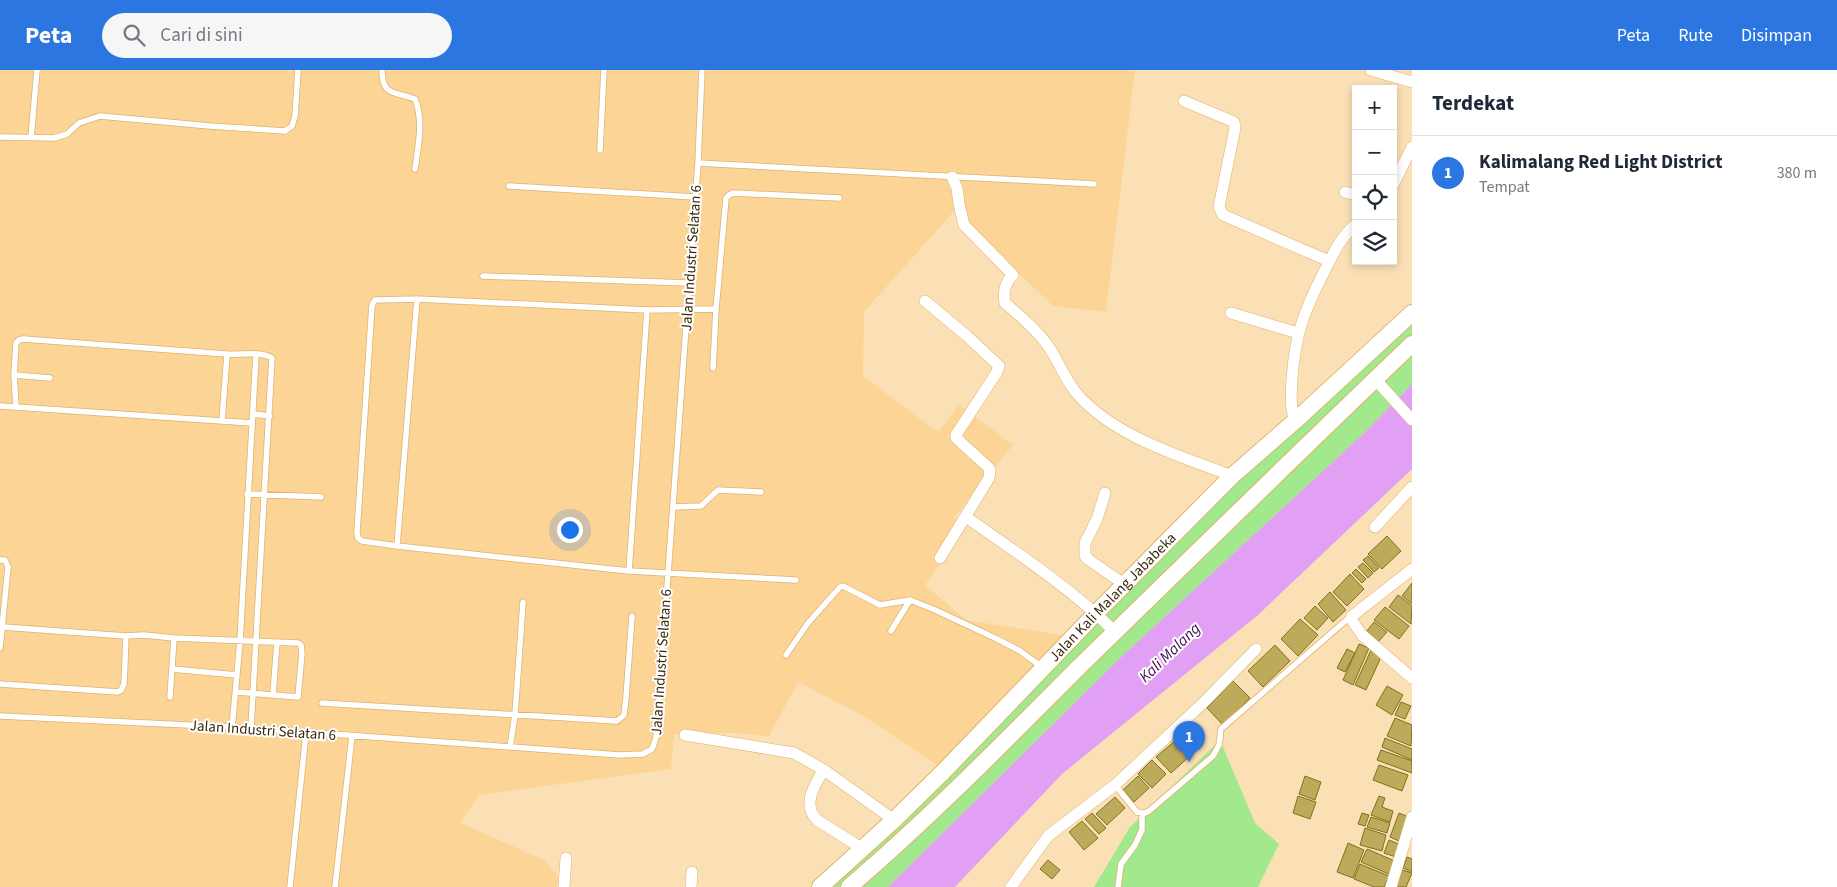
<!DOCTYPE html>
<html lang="id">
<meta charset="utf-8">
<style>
:root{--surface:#fff;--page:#f6f6f7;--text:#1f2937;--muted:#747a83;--line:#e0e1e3;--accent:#2c76e2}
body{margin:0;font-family:"Source Sans 3",sans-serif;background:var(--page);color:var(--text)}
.controls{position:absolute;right:15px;top:15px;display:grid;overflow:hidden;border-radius:0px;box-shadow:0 2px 8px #0003}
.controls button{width:45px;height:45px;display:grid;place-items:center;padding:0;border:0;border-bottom:1px solid var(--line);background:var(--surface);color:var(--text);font:25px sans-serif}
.you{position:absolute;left:569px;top:459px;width:18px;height:18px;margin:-12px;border:4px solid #fff;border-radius:50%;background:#1a73e8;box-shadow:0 0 0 8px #1a73e833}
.badge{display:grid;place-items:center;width:32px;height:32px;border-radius:50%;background:var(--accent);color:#fff;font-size:16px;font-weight:700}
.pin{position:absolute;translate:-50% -41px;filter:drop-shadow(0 1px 2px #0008)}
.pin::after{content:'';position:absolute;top:26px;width:18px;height:15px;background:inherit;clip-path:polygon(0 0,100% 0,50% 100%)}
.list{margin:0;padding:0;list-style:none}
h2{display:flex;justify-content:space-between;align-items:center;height:65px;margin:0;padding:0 20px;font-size:21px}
h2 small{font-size:16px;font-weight:400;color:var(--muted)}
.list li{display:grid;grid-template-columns:32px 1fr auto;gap:15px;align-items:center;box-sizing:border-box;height:75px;padding:0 20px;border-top:1px solid var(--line)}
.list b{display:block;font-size:19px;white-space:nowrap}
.list p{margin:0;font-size:16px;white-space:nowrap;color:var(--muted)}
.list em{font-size:16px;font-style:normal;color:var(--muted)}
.icon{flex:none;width:28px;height:28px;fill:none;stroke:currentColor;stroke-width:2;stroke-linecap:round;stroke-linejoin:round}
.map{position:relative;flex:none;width:1412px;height:817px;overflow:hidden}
header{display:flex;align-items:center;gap:30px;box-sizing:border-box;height:70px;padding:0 25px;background:var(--accent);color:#fff}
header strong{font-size:24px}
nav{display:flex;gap:28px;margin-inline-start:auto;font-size:18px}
.search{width:350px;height:45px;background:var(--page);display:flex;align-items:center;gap:12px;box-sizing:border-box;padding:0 18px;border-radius:28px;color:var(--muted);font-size:19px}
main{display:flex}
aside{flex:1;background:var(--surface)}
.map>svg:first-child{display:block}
.built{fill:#fcd496}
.green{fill:#a2e88c}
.water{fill:#e2a0f5}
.building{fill:#bbab5b;stroke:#80711b}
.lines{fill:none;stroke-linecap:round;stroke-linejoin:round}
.lane-casing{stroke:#dfb36c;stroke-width:7}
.street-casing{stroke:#dfb36c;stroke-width:12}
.secondary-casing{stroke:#dfb36c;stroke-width:18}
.lane{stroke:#fff;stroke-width:5.5}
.street{stroke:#fff;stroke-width:11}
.secondary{stroke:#fff;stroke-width:16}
.labels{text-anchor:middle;stroke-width:4;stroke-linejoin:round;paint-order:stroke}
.street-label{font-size:15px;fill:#3a290a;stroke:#fff}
.water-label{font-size:16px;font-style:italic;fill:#440f51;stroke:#fff}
</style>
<header>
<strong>Peta</strong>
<div class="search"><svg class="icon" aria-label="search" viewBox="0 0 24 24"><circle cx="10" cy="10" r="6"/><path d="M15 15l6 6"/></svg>Cari di sini</div>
<nav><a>Peta</a><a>Rute</a><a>Disimpan</a></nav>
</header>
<main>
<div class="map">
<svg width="1412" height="817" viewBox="0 0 1412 817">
<rect width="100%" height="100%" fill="#fbe0b6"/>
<!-- built -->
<path class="built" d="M0,0h1135l-29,242 -53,-6 -99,-95 -90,101 -1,64 75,56 21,-27 54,40 -59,72 12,12 -41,56 41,35 107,17 -128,133 -83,-55 -64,-33 -29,54 -35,-3 -60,1 -3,35 -192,26 -19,28 84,37 14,16 -1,11h-557z"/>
<!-- green -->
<path class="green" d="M1412,243v71l-50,51 -243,224 -231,228h-68l223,-220z
M1220,670l35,83 24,21 -21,43h-164l36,-60z"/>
<!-- water -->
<path class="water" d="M1412,314v85l-154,146 -196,159 -107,113h-67l231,-228 243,-224z"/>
<!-- building -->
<path class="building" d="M1387,466l14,15 -19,18 -14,-15z
M1368,486l11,12 -5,4 -11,-12z
M1363,493l10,10 -5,5 -10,-11z
M1356,499l10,10 -4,4 -10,-10z
M1350,504l14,15 -17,17 -14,-14z
M1412,513v21l-10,-8z
M1330,522l16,18 -13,12 -15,-18z
M1398,525l14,11 -1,18 -22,-17z
M1315,536l13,12 -11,12 -13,-12z
M1385,537l24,19 -10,13 -25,-19z
M1300,549l18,16 -20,21 -17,-17z
M1374,552l13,10 -9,10 -12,-10z
M1359,574l10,4 -16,37 -10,-5z
M1275,575l15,16 -27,26 -15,-16z
M1347,579l8,4 -10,19 -8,-4z
M1371,580l11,5 -16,35 -11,-5z
M1233,611l17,17 -27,27 -16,-17z
M1387,616l16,9 -11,20 -16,-10z
M1401,632l10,4 -6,13 -10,-4z
M1395,648l17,7 -1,21 -24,-10z
M1385,668l27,11v11l-30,-13z
M1177,669l14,16 -20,18 -15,-16z
M1381,680l31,11v12l-35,-13z
M1152,690l14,14 -14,14 -14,-14z
M1379,695l29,10 -6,16 -29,-11z
M1138,706l11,12 -15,14 -11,-12z
M1305,706l16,6 -6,18 -16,-6z
M1298,726l18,6 -6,17 -17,-6z
M1379,726l6,2 -3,9 11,4 -3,11 -19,-7z
M1115,727l10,11 -18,17 -11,-11z
M1092,743l14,15 -7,6 -14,-15z
M1362,743l7,2 -4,11 -7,-2z
M1399,743l12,5 -10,24 -11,-5z
M1371,747l19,6 -3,10 -20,-6z
M1082,751l16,17 -14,12 -15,-18z
M1365,758l21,7 -4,16 -22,-6z
M1389,770l12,5 -5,12 -12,-4z
M1348,773l16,7 -11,28 -16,-6z
M1367,779l30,13 -6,13 -30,-13z
M1407,787l5,2v13l-9,-4z
M1048,790l12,10 -8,9 -12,-10z
M1360,794l29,12 -5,11h-10l-20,-8z
M1402,800l10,3 -6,14h-10z"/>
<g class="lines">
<!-- lane casing -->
<g class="lane-casing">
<path id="lane" d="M382,0c0,27 13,21 33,29 9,22 3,48 0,70
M0,67l54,1 13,-4 12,-11 21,-7 110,10 75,5 7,-5 3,-10 3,-46
M31,68l6,-68
M600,80l4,-80
M698,93l396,21
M509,116l186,11
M483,206l206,7
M716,239l-69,1 -230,-11 -42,1 -3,5 -15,227 1,6 4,3 35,5 232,25 167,9
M713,298l3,-59 10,-111 3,-3 4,-2 106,5
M14,305l36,3
M0,336l252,17
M16,336l-2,-31 2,-32 3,-3 4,-1 204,15c13,1 34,-3 45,4l-21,370
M253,344l17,2
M222,351l5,-67
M247,424l74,3
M673,437l28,-1 17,-16 43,2
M397,476l20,-247
M0,490h5l3,7 -8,81
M629,501l18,-261
M3,557l123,9 18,-1 30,3 124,5 3,2 1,8 -4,44 -62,-5
M891,561l19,-31
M786,585l22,-32 32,-36 3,-1 37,19 30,-5 23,9 62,29 25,13 22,16
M172,599l65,6
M0,614l118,8 3,-2 3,-6 2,-48
M273,625l4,-53
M170,627l4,-59
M322,633l295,18 7,-6 2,-17 6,-82
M0,646l251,12 368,27 24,-1 9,-5 4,-11 42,-575 4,-93
M232,658l8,-87 16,-286
M510,677l5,-32 8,-113
M1115,715l22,27 8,1 4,-2 64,-55 6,-11 2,-16 130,-113
M290,817l16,-154
M335,817l17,-151
M1118,817l3,-23 14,-19 7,-15v-17"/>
</g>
<!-- street casing -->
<g class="street-casing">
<path id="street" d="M1371,0l41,12
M1184,31l50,21 1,6 -16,79 4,8 106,46
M952,107l5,11 2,16 5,21 49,50c-8,7 -10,18 -8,28 14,12 29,24 41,40 12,16 18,36 32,52 39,43 101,60 154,81
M1393,115l19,-38
M1345,122l11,3
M925,231l42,35 32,30 -2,6 -41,63v3l32,29 2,3 -1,8 -49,80
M1231,243l67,20
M1375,309l37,41
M1295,351c-5,-14 -4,-27 -3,-42 3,-44 12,-68 32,-107 9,-18 16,-34 32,-48
M1105,423l-8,26 -12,24v13l4,4 35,24
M966,447c51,36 105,71 149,115
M1375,457l37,-40
M1412,499l-60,47 -1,3 11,16 50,43
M685,665l109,18 30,17 70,50
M824,700c-10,15 -22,35 -7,50l46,29
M564,817l2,-29
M691,817l1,-15
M1011,817l37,-51 67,-51 86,-80 55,-56
M1391,817l21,-70"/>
</g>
<!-- secondary casing -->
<g class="secondary-casing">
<g id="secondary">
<path id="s1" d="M820,817l74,-67 51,-50 151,-157 136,-137 63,-55 117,-108"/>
<path d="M849,817c81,-69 155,-145 230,-220 111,-108 221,-216 333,-323"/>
</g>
</g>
<!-- lane -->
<use href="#lane" class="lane"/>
<!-- street -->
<use href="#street" class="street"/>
<!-- secondary -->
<use href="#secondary" class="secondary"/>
</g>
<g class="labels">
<!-- street labels -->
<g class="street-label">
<text transform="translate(691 188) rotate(-86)" y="5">Jalan Industri Selatan 6</text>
<text dy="5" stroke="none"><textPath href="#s1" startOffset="412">Jalan Kali Malang Jababeka</textPath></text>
<text transform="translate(661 592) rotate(-86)" y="5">Jalan Industri Selatan 6</text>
<text transform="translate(263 660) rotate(4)" y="5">Jalan Industri Selatan 6</text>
</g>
<!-- water labels -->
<g class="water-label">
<text transform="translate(1169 582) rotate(-44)" y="6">Kali Malang</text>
</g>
</g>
</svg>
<div class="controls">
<button>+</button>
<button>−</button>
<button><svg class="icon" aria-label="locate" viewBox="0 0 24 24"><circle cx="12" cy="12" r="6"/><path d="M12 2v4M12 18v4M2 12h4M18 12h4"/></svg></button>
<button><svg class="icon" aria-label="layers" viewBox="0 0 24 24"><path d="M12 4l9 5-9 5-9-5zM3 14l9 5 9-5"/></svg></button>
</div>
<div class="you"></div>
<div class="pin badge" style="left:1189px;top:692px">1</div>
</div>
<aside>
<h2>Terdekat<small></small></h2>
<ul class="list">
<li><span class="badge">1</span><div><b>Kalimalang Red Light District</b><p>Tempat</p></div><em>380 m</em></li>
</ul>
</aside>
</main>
